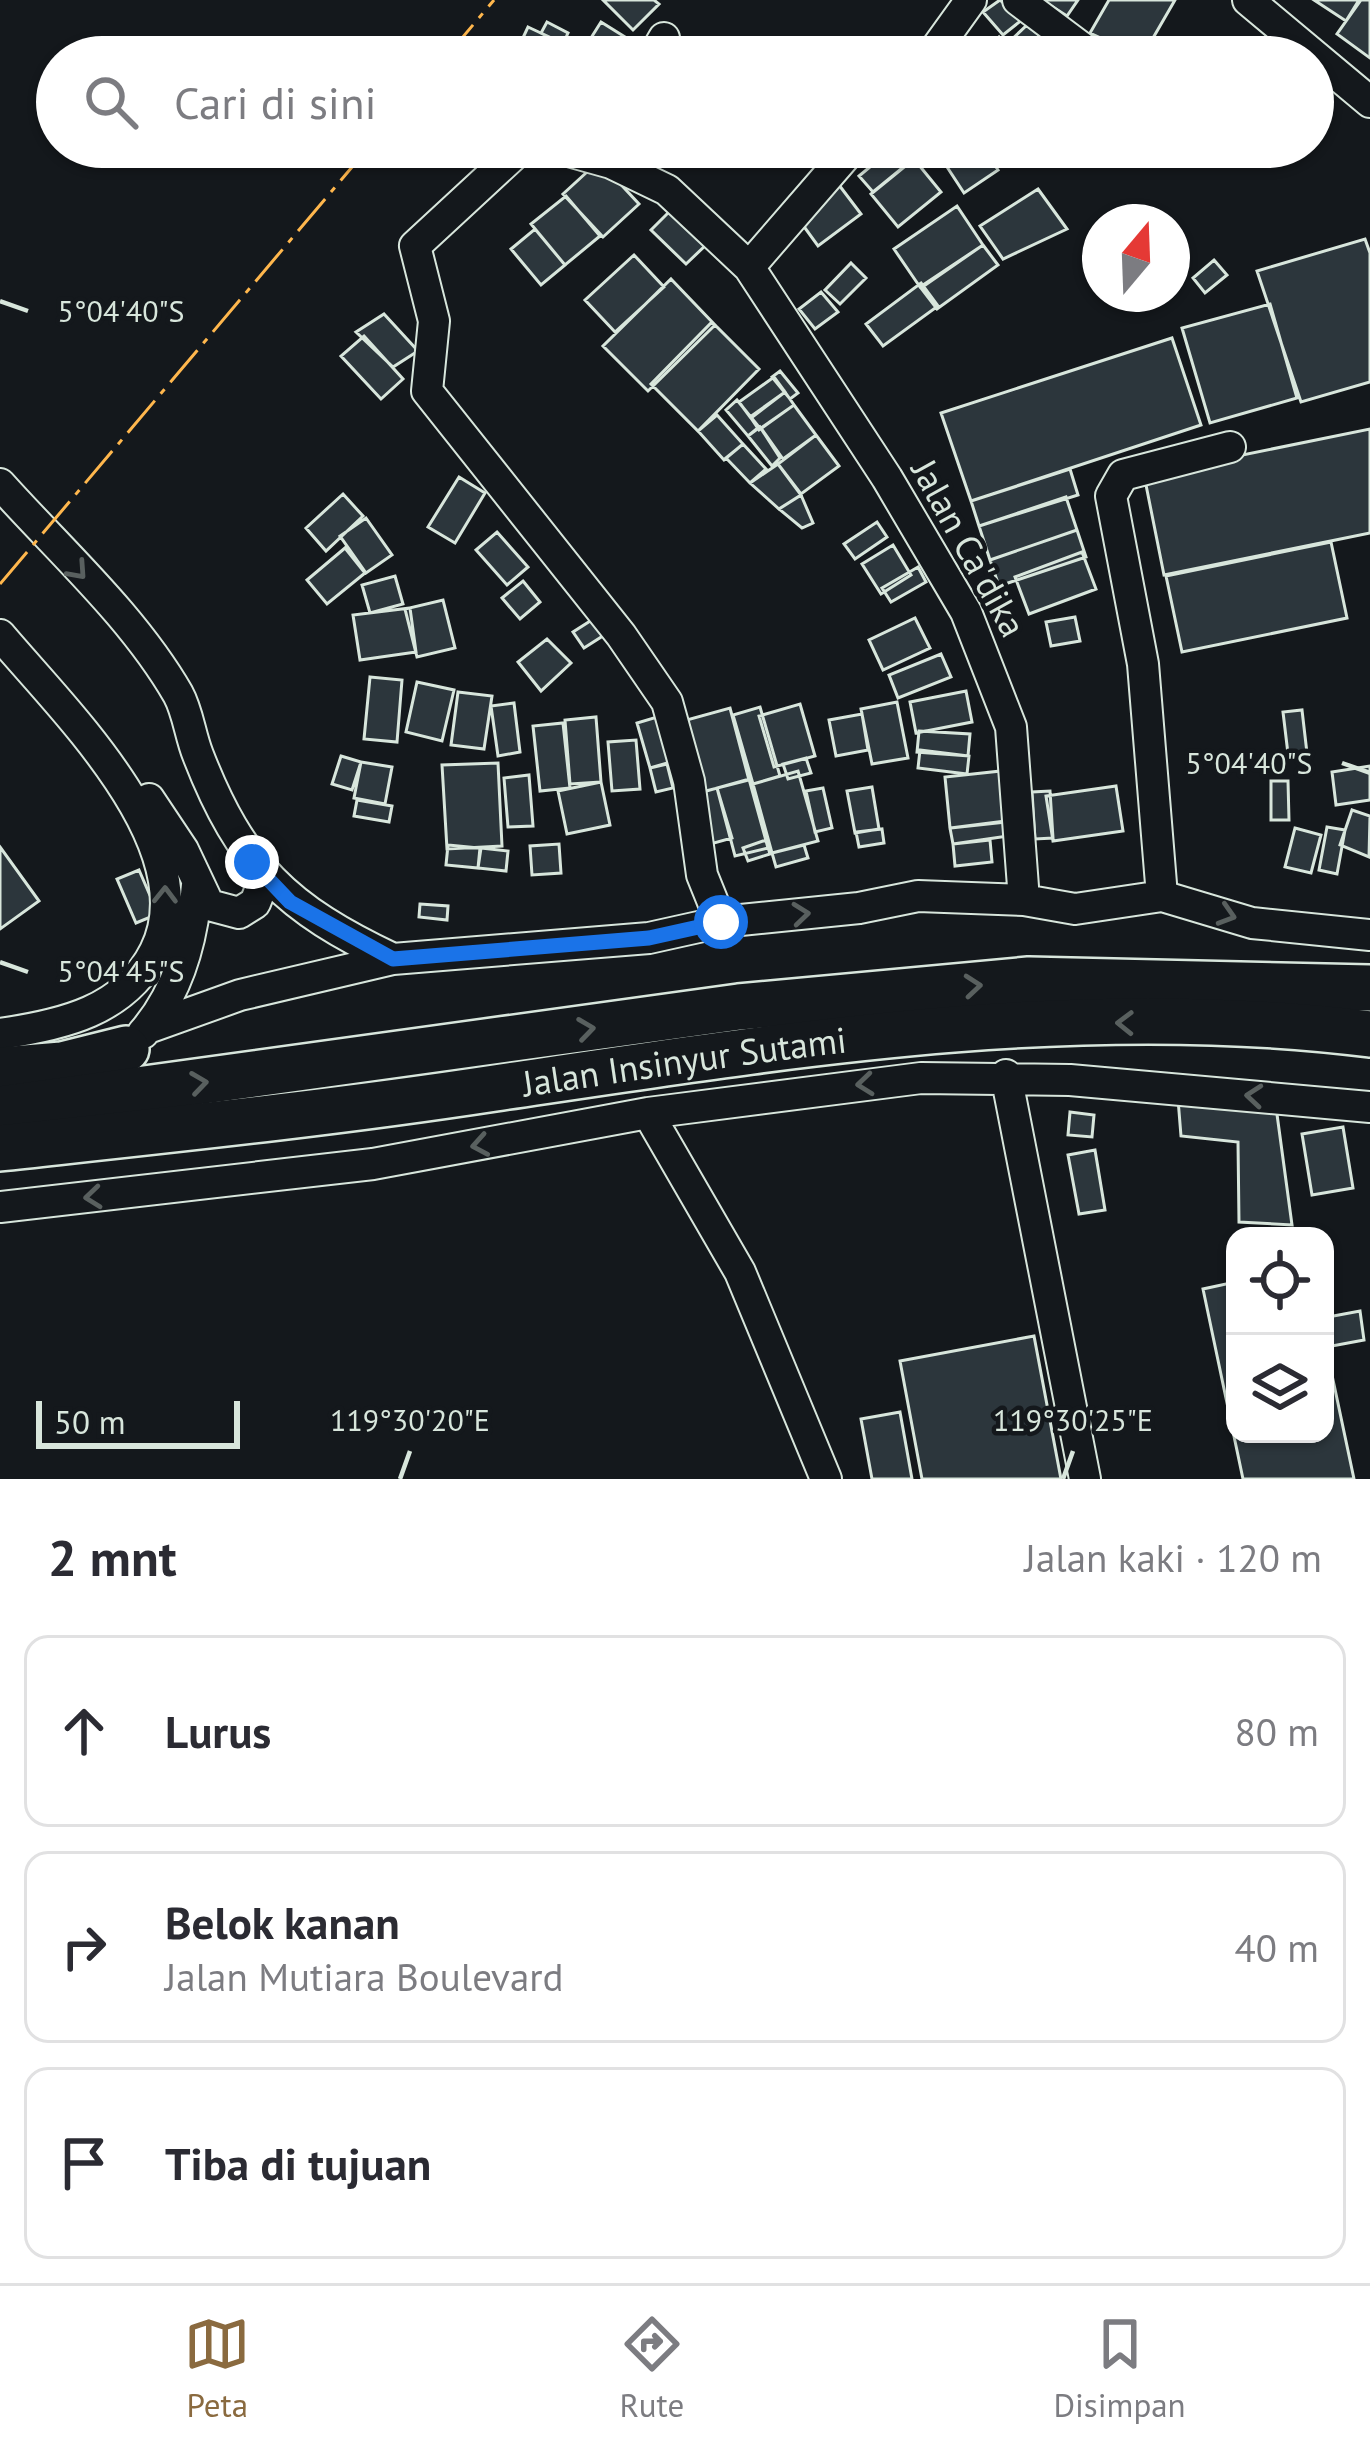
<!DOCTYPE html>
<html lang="id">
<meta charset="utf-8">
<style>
:root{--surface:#fff;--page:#f7f7f7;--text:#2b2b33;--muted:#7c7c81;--line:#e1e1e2;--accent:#8a6a3f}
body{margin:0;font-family:"PT Sans",sans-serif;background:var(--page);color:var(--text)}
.controls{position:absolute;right:36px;bottom:36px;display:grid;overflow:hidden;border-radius:24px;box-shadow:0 3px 9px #0004}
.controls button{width:108px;height:108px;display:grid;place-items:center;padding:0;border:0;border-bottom:3px solid var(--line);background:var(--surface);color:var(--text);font:60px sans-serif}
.compass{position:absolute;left:1082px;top:204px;width:108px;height:108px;border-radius:50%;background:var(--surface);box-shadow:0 3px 9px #0004;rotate:19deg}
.scale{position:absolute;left:36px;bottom:30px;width:204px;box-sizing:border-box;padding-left:12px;border:6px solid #d8e6dc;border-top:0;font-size:33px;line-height:42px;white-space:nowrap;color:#d8e6dc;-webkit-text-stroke:9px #14181c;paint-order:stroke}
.stop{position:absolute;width:36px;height:36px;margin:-27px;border:9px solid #1a73e8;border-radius:50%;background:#fff}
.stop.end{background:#1a73e8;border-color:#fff;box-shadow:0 3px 12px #0008}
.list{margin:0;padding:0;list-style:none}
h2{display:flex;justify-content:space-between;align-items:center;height:156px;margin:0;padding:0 48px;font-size:51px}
h2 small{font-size:39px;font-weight:400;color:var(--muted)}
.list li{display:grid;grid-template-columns:78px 1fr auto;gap:36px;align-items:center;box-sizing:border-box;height:192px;margin:0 24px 24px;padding:0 24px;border:3px solid var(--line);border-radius:24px}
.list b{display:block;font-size:45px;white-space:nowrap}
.list p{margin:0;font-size:39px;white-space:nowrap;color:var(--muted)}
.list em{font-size:39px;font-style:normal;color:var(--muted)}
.icon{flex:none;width:66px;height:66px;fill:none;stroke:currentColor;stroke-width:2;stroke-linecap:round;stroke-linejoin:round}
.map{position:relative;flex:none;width:1370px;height:1479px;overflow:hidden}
.search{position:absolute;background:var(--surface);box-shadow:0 3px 9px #0004;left:36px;right:36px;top:36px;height:132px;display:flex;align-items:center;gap:30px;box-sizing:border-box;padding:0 42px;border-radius:66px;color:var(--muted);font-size:45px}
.sheet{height:804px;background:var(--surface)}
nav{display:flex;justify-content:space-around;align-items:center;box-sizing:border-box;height:168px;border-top:3px solid var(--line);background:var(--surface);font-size:33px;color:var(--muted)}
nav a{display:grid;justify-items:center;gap:6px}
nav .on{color:var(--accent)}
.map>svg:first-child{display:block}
.building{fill:#2c363c;stroke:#d8e6dc;stroke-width:3}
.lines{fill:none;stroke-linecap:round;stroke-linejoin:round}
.minor-casing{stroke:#d8e6dc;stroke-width:34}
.highway-casing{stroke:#d8e6dc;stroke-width:50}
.minor{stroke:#14181c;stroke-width:30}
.highway{stroke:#14181c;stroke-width:45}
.power{stroke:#ffb74d;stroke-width:3;stroke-dasharray:42 9 6 9;stroke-linecap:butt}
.oneway{stroke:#59605f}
.route{stroke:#1a73e8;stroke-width:15}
.ticks{fill:none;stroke:#d8e6dc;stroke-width:4.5}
.labels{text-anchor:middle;stroke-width:9;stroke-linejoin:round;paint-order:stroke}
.street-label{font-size:36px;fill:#d8e6dc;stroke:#14181c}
.ticks-label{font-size:30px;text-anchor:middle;fill:#d8e6dc;stroke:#14181c;stroke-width:9;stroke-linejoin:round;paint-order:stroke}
</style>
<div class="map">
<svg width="1370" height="1479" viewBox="0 0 1370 1479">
<rect width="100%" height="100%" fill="#14181c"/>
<!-- building -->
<path class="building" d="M603,0h51l5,4 -26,26z
M1000,0l23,19 -20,16 -20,-23z
M1042,0h36l-11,16z
M1109,0h66l-33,57 -52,-24z
M1314,0h45l-13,21z
M1361,0h9v58l-33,-24z
M547,22l21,11 -5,11 -22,-11z
M601,22l40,25 -7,10h-55z
M1027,25l39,32h-42l-14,-16z
M528,27l34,16 -7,14h-41z
M999,37l16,20h-38l-1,-1z
M894,147h16l7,9 -44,36 -14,-16z
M934,147h49l15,23 -34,23z
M914,159l27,33 -43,35 -27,-33z
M599,161l40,43 -36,33 -40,-43z
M839,185l22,29 -43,32 -21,-29z
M1038,189l29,40 -64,30 -23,-33z
M566,196l34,40 -35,29 -34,-41z
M957,206l26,39 -63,42 -26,-38z
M673,208l35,35 -22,21 -35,-34z
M535,229l30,36 -24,20 -30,-36z
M1365,239l5,14v129l-69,20 -44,-131z
M983,245l15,20 -61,44 -16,-21z
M634,255l30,32 -49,45 -30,-32z
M1214,260l13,15 -22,18 -12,-15z
M851,263l15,15 -26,26 -15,-14z
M671,279l44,46 -67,66 -45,-45z
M921,283l17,23 -55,40 -17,-22z
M821,292l17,20 -23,17 -16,-20z
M1270,304l27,94 -87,25 -28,-95z
M384,314l34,37 -25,16 -37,-35z
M712,322l47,47 -61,62 -47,-47z
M364,336l39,43 -22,20 -40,-43z
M1172,338l29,87 -230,76 -30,-88z
M780,371l18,22 -8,6 -18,-22z
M774,377l11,15 -35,25 -11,-15z
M785,392l9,13 -35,25 -8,-12z
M737,400l22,27 -11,9 -22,-26z
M794,405l22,30 -33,24 -22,-31z
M717,415l26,29 -19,16 -26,-29z
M760,427l20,31 -8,8 -24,-30z
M1370,429v104l-206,42 -20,-100z
M816,435l23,31 -38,28 -23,-30z
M743,444l23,25 -16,14 -24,-25z
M778,464l23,31 -22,14 -29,-26z
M1070,469l8,26 -99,31 -8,-25z
M459,477l26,16 -30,50 -27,-16z
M343,494l20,22 -37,35 -20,-23z
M801,495l12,28 -11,5 -23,-19z
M1066,497l11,33 -87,30 -11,-34z
M366,518l26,37 -26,18 -26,-37z
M877,522l10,15 -32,22 -11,-15z
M1077,530l9,27 -87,29 -9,-26z
M497,532l31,35 -21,18 -31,-35z
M1331,542l16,76 -165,34 -16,-76z
M893,545l18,30 -30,19 -19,-30z
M345,548l20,25 -38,31 -20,-24z
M1082,552l14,37 -67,25 -14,-37z
M918,567l8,15 -35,20 -9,-14z
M395,576l8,28 -33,9 -8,-28z
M523,581l17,21 -20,17 -18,-21z
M443,600l12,48 -38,9 -12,-48z
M410,608l6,44 -56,8 -7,-45z
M598,616l11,16 -25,16 -11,-16z
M1075,617l5,24 -29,5 -5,-24z
M915,618l15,30 -47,22 -14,-30z
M547,639l24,24 -30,28 -23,-29z
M941,654l10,23 -53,21 -9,-23z
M370,677l32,3 -5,62 -33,-3z
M417,682l37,8 -12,51 -36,-9z
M966,691l6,31 -56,11 -6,-31z
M458,692l34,4 -8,53 -33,-4z
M897,702l11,56 -36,6 -11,-55z
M514,703l6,49 -22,4 -7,-50z
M800,704l15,52 -41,11 -15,-51z
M760,707l20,69 -27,8 -20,-69z
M730,708l19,72 -47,12 -19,-71z
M1302,710l5,43 -19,1 -5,-42z
M667,714l14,45 -31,9 -13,-45z
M862,714l6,36 -32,6 -7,-36z
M596,717l5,65 -31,2 -5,-64z
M563,723l7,65 -30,3 -7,-65z
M919,731l51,3 -2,22 -51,-4z
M636,740l4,49 -28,2 -4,-49z
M920,750l49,6 -2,18 -49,-6z
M341,756l20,6 -9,28 -20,-6z
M806,758l5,15 -23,6 -5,-15z
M361,762l31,5 -7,37 -31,-6z
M498,763l4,83 -55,3 -5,-84z
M667,764l6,24 -17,4 -6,-24z
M1370,766v34l-34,5 -4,-33z
M798,771l20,70 -46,12 -19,-69z
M1001,771l6,51 -57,6 -5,-51z
M529,775l4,51 -25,1 -4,-49z
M749,779l19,69 -33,8 -18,-68z
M1271,781h17l1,39h-18z
M601,782l9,43 -43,9 -9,-43z
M1116,786l7,45 -70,10 -7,-45z
M872,787l7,42 -24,4 -8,-42z
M717,788l15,50 -25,7 -15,-50z
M823,788l9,40 -17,4 -9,-41z
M1050,791l3,47 -18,1 -3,-47z
M357,800l35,6 -3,16 -35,-6z
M1352,810l18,6 -1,41 -29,-12z
M1006,821l2,15 -55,8 -3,-16z
M1327,827l18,3 -8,44 -18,-4z
M1295,828l26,7 -10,38 -26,-6z
M882,829l2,14 -25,4 -3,-15z
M766,840l4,14 -22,7 -5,-13z
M990,840l2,22 -37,4 -2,-22z
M559,844l2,29 -29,2 -2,-29z
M448,845l32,3 -2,20 -32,-3z
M804,845l4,13 -32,9 -4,-14z
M0,847l39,54 -39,28z
M481,848l27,3 -2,20 -28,-3z
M139,870l19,44 -22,9 -19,-44z
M420,904l28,2 -1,14 -28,-3z
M1178,1099l98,8 16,118 -53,-3 -1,-80 -57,-6z
M1070,1112l24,3 -2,22 -24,-2z
M1343,1127l10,61 -41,7 -10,-61z
M1095,1150l10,60 -26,4 -11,-59z
M1235,1282v152h90v-92l29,137h-111l-40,-190z
M1360,1311l4,29 -32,6 -4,-29z
M1034,1336l27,143h-139l-22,-118z
M900,1412l12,67h-40l-11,-60z"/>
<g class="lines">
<!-- minor casing -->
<g class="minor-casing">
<path id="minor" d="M1018,0l76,57
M1248,0l122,102
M653,57l11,-19
M930,57l41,-57
M522,147l-107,99 19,75 -7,70 194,244 46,67 22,79 13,94 19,47
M554,147l57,16 56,27 82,77 138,211 79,134 45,115 13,173
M749,267l104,-120
M0,484c60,67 133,132 178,210 10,18 12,41 20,61 43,111 89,154 195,204
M0,635c62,74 207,212 155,316 -30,60 -93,74 -155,83
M149,799l34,51 26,55 30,8 16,-10 6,-15 -9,-25
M1162,896l-19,-232 -32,-168 12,-21 107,-28
M148,1028l92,-33 153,-36 256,-21 72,-16 138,-14 59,-12 106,4 51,9 87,-13 90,27 118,12
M143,1033c36,-41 50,-96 54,-148
M1006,1075l79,404
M648,1113l92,159 86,207
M0,1207l373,-43 275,-51 273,-35 149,2 300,27"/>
</g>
<!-- highway casing -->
<g class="highway-casing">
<g id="highway">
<path d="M0,1070l62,-5 64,-16"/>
<path d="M0,1109l739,-102 290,-27 341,8"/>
<path id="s1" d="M0,1148c165,-18 331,-35 495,-60 291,-43 580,-91 875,-54"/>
</g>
</g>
<!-- minor -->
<use href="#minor" class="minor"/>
<!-- highway -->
<use href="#highway" class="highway"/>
<!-- power -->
<path class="power" d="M446,57l48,-57
M0,584l369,-437"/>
</g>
<!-- one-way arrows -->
<defs><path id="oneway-chevron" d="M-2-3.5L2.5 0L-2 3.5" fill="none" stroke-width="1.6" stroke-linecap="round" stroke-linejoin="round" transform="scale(3)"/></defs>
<g class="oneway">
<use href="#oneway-chevron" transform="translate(78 571) rotate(48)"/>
<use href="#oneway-chevron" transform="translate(165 895) rotate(-89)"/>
<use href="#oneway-chevron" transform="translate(801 914) rotate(-6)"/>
<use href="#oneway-chevron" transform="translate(1227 915) rotate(17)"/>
<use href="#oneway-chevron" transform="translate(973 986) rotate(-5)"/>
<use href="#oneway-chevron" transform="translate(1125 1023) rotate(-179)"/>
<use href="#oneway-chevron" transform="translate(586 1029) rotate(-8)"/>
<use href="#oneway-chevron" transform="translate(199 1083) rotate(-8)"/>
<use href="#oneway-chevron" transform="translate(865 1084) rotate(174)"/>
<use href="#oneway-chevron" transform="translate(1254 1096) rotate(-175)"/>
<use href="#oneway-chevron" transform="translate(480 1145) rotate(170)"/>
<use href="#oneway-chevron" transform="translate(93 1197) rotate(174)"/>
</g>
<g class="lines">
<!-- route -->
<path class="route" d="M252,862l38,40 103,57 256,-21 72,-16"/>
</g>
<!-- ticks -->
<path class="ticks" d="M0,301l28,10M1342,763l28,10M0,962l28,10M400,1479l10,-28M1063,1479l10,-28"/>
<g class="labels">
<!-- street labels -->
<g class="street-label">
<text transform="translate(969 548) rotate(61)" y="13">Jalan Ca'dika</text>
<text dy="13" stroke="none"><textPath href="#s1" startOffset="690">Jalan Insinyur Sutami</textPath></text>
</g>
</g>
<g class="ticks-label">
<text x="121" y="322">5°04'40"S</text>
<text x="1249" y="774">5°04'40"S</text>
<text x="121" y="982">5°04'45"S</text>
<text x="410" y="1431">119°30'20"E</text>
<text x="1073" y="1431">119°30'25"E</text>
</g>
</svg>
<div class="controls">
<button><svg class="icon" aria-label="locate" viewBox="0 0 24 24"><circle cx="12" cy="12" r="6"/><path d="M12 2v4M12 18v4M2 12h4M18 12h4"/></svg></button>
<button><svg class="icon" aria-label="layers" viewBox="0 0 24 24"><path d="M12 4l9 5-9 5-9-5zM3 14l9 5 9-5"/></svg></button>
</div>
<svg class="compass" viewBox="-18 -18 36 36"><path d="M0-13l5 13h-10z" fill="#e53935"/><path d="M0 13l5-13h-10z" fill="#7c7c81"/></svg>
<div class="scale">50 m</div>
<div class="stop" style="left:721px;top:922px"></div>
<div class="stop end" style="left:252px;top:862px"></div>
<div class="search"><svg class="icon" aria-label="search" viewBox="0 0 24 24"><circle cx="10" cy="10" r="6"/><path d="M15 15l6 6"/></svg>Cari di sini</div>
</div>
<section class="sheet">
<h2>2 mnt<small>Jalan kaki · 120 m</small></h2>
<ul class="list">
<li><svg class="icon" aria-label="ahead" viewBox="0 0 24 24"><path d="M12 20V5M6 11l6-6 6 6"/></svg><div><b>Lurus</b></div><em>80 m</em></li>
<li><svg class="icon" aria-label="right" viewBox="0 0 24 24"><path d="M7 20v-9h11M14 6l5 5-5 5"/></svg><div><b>Belok kanan</b><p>Jalan Mutiara Boulevard</p></div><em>40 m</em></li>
<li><svg class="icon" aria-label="arrive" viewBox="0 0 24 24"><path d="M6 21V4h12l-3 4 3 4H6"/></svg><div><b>Tiba di tujuan</b></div></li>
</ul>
</section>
<nav>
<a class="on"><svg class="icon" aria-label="map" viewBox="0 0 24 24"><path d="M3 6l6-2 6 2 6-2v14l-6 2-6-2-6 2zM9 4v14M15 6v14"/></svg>Peta</a>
<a><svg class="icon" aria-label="directions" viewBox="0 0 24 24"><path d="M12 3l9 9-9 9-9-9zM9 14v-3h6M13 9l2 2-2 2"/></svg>Rute</a>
<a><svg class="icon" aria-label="saved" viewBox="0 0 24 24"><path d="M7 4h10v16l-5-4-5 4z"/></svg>Disimpan</a>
</nav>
